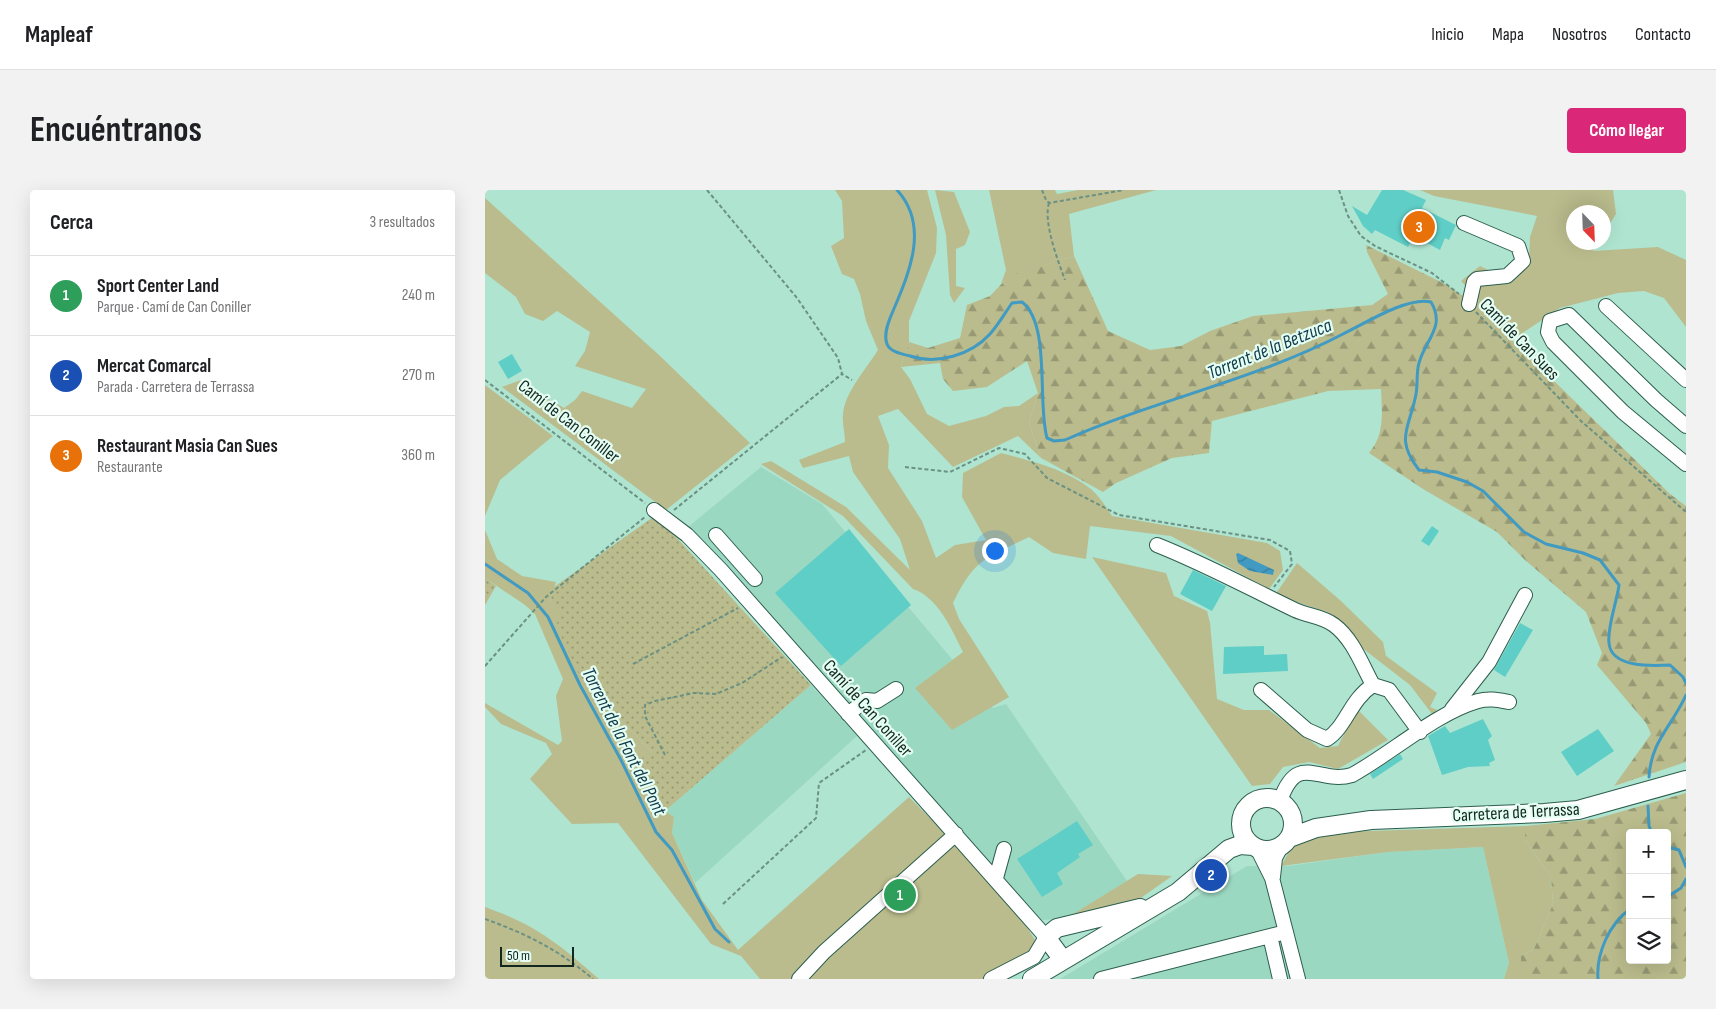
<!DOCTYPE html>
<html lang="es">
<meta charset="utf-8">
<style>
:root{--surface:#fff;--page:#f2f2f2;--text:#202124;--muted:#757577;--line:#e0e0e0;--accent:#db2777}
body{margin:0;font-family:"Sofia Sans Condensed",sans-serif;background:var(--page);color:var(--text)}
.controls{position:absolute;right:15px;bottom:15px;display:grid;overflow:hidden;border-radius:5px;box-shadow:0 5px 20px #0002}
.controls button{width:45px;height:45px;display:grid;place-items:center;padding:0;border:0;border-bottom:1px solid var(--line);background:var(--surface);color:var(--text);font:25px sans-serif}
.compass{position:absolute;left:1081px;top:15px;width:45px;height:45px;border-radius:50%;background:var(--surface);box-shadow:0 5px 20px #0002;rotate:157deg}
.scale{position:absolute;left:15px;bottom:12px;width:74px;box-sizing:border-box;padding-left:5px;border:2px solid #122720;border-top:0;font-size:14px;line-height:18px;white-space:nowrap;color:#122720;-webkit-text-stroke:4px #e4fef4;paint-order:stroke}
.you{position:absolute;left:509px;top:360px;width:18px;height:18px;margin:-12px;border:4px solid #fff;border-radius:50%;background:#1a73e8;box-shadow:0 0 0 8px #1a73e833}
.badge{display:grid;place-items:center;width:32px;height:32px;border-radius:50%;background:var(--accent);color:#fff;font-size:16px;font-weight:700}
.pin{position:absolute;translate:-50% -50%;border:2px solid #fff;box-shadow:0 1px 5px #0006}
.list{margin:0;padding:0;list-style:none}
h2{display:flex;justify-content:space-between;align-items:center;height:65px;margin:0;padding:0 20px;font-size:21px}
h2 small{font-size:16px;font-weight:400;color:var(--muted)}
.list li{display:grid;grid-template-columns:32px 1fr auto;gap:15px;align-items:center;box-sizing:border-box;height:80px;padding:0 20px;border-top:1px solid var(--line)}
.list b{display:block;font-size:19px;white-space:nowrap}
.list p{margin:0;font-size:16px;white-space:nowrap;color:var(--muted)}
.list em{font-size:16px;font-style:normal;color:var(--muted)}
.icon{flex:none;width:28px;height:28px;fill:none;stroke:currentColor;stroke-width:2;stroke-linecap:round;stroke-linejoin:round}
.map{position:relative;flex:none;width:1201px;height:789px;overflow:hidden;border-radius:5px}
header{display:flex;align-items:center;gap:30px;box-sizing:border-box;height:70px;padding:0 25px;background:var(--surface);border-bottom:1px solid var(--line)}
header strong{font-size:24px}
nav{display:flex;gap:28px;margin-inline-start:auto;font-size:18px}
.intro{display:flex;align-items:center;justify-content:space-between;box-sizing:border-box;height:120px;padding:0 30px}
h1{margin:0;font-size:35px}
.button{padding:12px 22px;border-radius:5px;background:var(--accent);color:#fff;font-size:18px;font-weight:700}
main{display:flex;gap:30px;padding:0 30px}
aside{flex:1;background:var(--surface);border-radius:5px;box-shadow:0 5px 20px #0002}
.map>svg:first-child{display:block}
.built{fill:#9bd8c2}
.green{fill:#babc8d}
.forest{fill:url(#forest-firs);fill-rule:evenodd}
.garden{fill:url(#garden-dots)}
.water{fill:url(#water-waves)}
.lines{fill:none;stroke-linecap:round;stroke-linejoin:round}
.stream{stroke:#409ac1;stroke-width:3}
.building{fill:#5fcec7}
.minor-casing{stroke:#2c5e4e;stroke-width:16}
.major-casing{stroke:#2c5e4e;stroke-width:20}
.path{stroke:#6a9183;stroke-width:2;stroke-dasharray:4 2.5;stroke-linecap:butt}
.minor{stroke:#fff;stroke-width:14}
.major{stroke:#fff;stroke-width:18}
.labels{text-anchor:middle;stroke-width:4.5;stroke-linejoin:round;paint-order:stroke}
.street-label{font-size:18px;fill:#122720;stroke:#e4fef4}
.water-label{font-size:19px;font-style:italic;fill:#11394a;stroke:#e4fef4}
</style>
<header>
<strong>Mapleaf</strong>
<nav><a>Inicio</a><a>Mapa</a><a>Nosotros</a><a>Contacto</a></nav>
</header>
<div class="intro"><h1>Encuéntranos</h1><a class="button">Cómo llegar</a></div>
<main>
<aside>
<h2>Cerca<small>3 resultados</small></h2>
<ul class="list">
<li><span class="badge" style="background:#2e9e5b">1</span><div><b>Sport Center Land</b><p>Parque · Camí de Can Coniller</p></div><em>240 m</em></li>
<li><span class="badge" style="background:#1a4fb4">2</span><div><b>Mercat Comarcal</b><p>Parada · Carretera de Terrassa</p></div><em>270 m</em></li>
<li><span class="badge" style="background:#e8710a">3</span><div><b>Restaurant Masia Can Sues</b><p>Restaurante</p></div><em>360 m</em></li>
</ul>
</aside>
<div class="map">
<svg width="1201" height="789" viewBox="0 0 1201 789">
<defs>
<pattern id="forest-firs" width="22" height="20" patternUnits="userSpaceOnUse" patternTransform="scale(1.25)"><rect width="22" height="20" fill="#babc8d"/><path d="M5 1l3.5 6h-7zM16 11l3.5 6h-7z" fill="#969973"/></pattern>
<pattern id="garden-dots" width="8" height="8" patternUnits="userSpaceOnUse" patternTransform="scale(1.25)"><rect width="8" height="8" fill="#babc8d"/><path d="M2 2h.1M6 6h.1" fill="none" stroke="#969973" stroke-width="1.8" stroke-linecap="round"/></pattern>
<pattern id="water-waves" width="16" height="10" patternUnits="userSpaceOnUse" patternTransform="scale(1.25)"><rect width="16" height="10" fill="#409ac1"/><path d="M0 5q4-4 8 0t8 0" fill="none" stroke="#347e9c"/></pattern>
</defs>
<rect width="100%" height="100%" fill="#afe4d0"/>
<!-- built -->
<path class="built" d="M276,277l61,37 171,204 13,-4 121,177 -62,38 -25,1 -352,-393z
M326,495l46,51 -162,147 -23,-50 2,-16 -9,-6z
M998,657l26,116 -5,16h-444l187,-113h41l100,-14z"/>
<!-- green -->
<path class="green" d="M350,0h92l10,38 -1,25 -27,68v21l-8,25 9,12 17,35 22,12 37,-10 18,-9 15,-1 19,-13 -9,30 12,35 -23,-22 -65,31 -55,-58 -20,7 11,29 -1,23 34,53 14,37 19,-13 31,-5 -24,-43 1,-24 38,-20c30,8 65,16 90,36 8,7 15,18 21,27l155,27 13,8 3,19 -14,19 -98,-53 -81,-10 -4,33 -33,-6 -24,-16c-43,21 -54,21 -76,66l6,16 50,78 -57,33 -37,-42 48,-36c-11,-22 -25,-55 -50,-63l-70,-73 -82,-52 10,-3 75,46 64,63 -10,-31 -47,-67 -4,-16 -46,12 -4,-8 46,-18c0,-9 -3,-19 -2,-27 1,-22 24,-47 35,-65l-12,-29 -6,-27 -6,-15 -12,-5 -11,-28 13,-8 -2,-37z
M450,0l19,2 16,40 -5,13 -9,4v37l9,2 -11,15 -4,-8 -4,-60z
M504,0h66l2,4 21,-4h78l-87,24 5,42 -64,20 -9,8 5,-14z
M935,0h193l3,24 -12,19 -1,-21h-30v30l24,1 -4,8 65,-4 28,13v67l-22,-29 -20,-7 -26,2 -58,15 -48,32 -7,-12 -44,-47 19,-15 29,14 20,-19 1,-24 7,-21 -103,-20z
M0,8l174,157 91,88 -84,67 -164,-123 19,-7 8,8 35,20 11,-8 7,-9 50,17 14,-19 -71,-23 10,-15 5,-19 -33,-21 -14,10 -18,-7 -9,-17 -31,-24z
M0,195l68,51 -53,44 -15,36z
M0,340l12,29 25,17 34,6 -6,19 12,14 52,98 37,38 -18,15 23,39 18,12 -2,16 30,67 36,50 171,-153c45,46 107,102 135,160l-41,22h-243l-19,-23 -30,-12 -93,-121 -46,1 -42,-45 22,-25 -6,-11 -45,-19 -16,-17v-4l73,42 4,-4 -6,-45 7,-17 -28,-65 -10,-9 -40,-27z
M607,367l74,16 8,23 33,15 3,12 7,76 27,11h25l51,38 18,-2 19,-37 31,31 -50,29 -29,-7 -26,5 -13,17 -18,2z
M812,373l44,38 42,41 3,14 51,37 -7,14 7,3 -5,4 -22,-29 -49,-38 -20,-26 -14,-9 -52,-17z
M1040,636v14l26,37 2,27 -19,45 -13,7v23h-17l5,-16 -26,-116 -95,5 -107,14 9,-16 13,-10 35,-8z
M653,684l34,2 -34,24 -73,19z
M0,717c51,18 74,37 114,72h-114z"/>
<!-- forest -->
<path class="forest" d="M881,55l79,39 29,19 5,-3 26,28 7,12 158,154 16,12v256l-72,24 37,-52 -5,-11 -49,-58 5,-12 -16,-41 -61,-52 -28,-28 -74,-43 -54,-36c16,-18 13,-41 12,-64l-53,2 -116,30 -3,32 -37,5 -56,25 -13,9 -62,-34 -12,-35 9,-30 -11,-32 -40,26 -34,4 -10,-12 -3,-16 -39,4 8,-25 19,6 32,-10 7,-33 23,-9 19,-20 65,-20 34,75 42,19 31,-4 29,-15 43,-15 119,-11 16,-11 -21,-42z
M1201,603v186h-165v-23l13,-7 19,-45 -2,-27 -26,-37v-14l70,-7zM1145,643h37v127h-37z"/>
<!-- garden -->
<path class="garden" d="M171,325l155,170 -146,126 -9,-6 -24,-39 19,-15 -37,-38 -14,-26 -18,-6 -26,-56 5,-10 -11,-14 4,-14z
M0,388l11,8 -11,19z"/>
<!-- water -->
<path class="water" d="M753,363l36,17 -1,5 -23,-4 -12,-8 -2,-9z"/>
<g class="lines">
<!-- stream -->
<path class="stream" d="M412,0c33,36 12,83 -4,121 -4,9 -10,23 -6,33 3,8 15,10 23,12 27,9 61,-1 80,-22 8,-9 15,-21 22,-31l10,-1c29,22 15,101 25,136l7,3 11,-1c90,-40 190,-60 278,-106 21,-10 65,-38 88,-32 15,25 -6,38 -12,61 -3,10 -1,21 -3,31 -6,34 -22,44 3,76l18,2 30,10 16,9 41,41 22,12 37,9 17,7 19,25c-2,17 -12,42 -10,58 2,25 43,23 61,22l13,12 3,6
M0,374l43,29 20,24 32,68 41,75 35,72 16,18 43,79 14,13
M1164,587c2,-36 23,-51 37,-82
M1163,616l1,20 3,7
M1182,657l12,3 7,17
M1182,707l14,-9 5,-9
M1113,789c-2,-25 11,-55 32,-70"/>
</g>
<!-- building -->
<path class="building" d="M897,0h21l23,10 -4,8 34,17 -7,15 -4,-2 -5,12 -26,-14 -6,11 -33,-17 -3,4 -9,-8 -11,-20 15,9z
M27,164l10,17 -14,8 -10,-17z
M947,336l7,5 -10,15 -8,-5z
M364,339l62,76 -70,61 -66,-73z
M708,380l33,16 -14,25 -32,-17z
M1035,433l13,7 -28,47 -11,-7z
M779,456v9l23,-1 1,17 -65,3 1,-27z
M998,529l9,17 -4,4 7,20 -6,3 1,3 -22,1 -26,8 -14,-39 17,-10 5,7z
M1113,539l16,22 -37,25 -16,-24z
M915,564l3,5 -30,20 -3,-5z
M592,631l16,24 -15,9 2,3 -23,16 6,11 -21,13 -25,-38z"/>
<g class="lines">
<!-- minor casing -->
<g class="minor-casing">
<path id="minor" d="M979,33l54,23 5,15 -16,15 -30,3 -3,3 -5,22
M1121,116l80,74
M1201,236l-30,-26 -87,-85 -19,6 -2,11 5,10 70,70 63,52
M169,320l33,25 34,35 325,367 -12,20 -43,22
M231,345l39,44
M672,355c48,19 92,43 138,65 13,6 27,6 39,15 19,14 28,40 39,60
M776,500l46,40 20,9c19,-12 23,-39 46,-54l16,5 31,42
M967,519l37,-47 36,-67
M363,524l18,-14 11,1 19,-12
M795,611c18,-51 38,-16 72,-26 40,-22 84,-62 126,-74 11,-3 20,-1 31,1
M772,658l15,30 26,101
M788,687l2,-19 7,-13
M511,688l8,-29
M785,746l10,43
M314,789l25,-27 132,-118
M616,789l185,-47"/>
</g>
<!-- major casing -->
<g class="major-casing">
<path id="major" d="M756 634a26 26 0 1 1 52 0a26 26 0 1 1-52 0Z
M804,648l27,-10 55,-8 173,-7 34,-3 108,-30
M578,770l-17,-23 11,-9 83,-20
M547,789l146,-87 51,-43 11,-4 13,1"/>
</g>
<!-- path -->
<path class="path" d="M222,0l90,108 41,60 4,16 10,6
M557,0l4,10 3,3 75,-13
M854,0l9,26 13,20 14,10 57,27 27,21
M564,13c-6,19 9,58 16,77
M991,122l105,109 105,91
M0,190l160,123
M420,277l45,5 49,-24 26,6 22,24 72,37 151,25 20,11 2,13 -18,23
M189,320l168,-136
M148,474l105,-56
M0,476l61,-69 99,-80
M180,565l-20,-39v-11l10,-4 39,-8 22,1 26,-11 40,-26
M238,714l93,-86 3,-35 47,-33
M0,729c42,15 74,31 108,60"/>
<!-- minor -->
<use href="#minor" class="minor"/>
<!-- major -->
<use href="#major" class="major"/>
</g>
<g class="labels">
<!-- street labels -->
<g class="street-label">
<text transform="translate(1035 149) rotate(46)" y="6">Camí de Can Sues</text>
<text transform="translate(84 231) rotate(38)" y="6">Camí de Can Coniller</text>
<text transform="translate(383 518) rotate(48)" y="6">Camí de Can Coniller</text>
<text transform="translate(1031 622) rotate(-3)" y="6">Carretera de Terrassa</text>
</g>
<!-- water labels -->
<g class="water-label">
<text transform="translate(784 158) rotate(-22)" y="7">Torrent de la Betzuca</text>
<text transform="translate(140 551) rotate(63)" y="7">Torrent de la Font del Pont</text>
</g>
</g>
</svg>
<div class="controls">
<button>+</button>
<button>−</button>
<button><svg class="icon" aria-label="layers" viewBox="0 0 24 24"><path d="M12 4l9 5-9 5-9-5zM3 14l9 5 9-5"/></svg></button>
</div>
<svg class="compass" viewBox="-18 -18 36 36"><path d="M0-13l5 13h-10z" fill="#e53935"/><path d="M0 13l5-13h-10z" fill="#757577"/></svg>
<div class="scale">50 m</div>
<div class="you"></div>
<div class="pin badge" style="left:415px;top:705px;background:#2e9e5b">1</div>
<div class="pin badge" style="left:726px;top:685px;background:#1a4fb4">2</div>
<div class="pin badge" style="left:934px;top:37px;background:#e8710a">3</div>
</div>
</main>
